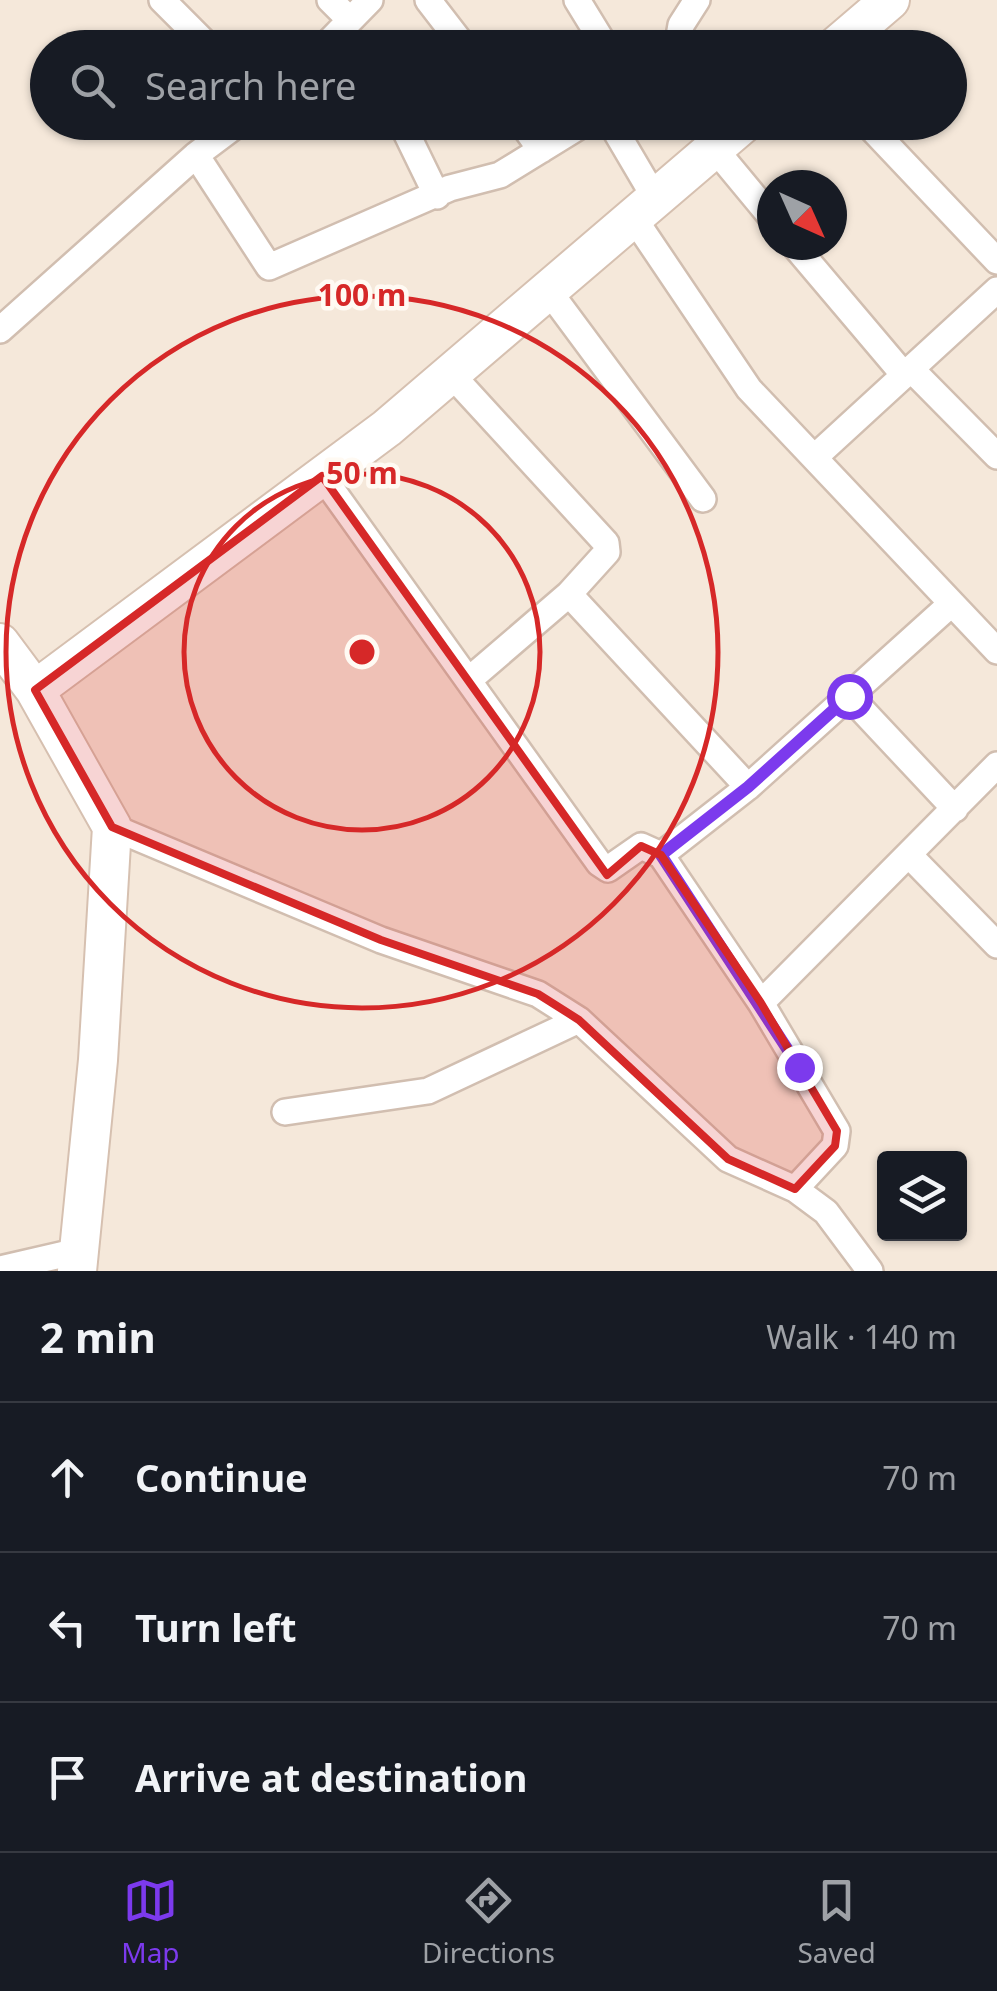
<!DOCTYPE html>
<meta charset="utf-8">
<style>
:root{--surface:#171b24;--page:#242831;--text:#f1f3f6;--muted:#9ea1a6;--line:#363941;--accent:#7c3aed}
body{margin:0;font-family:"Noto Sans",sans-serif;background:var(--page);color:var(--text)}
.controls{position:absolute;right:30px;bottom:30px;display:grid;overflow:hidden;border-radius:10px;box-shadow:0 2px 8px #0004}
.controls button{width:90px;height:90px;display:grid;place-items:center;padding:0;border:0;border-bottom:2px solid var(--line);background:var(--surface);color:var(--text);font:50px sans-serif}
.compass{position:absolute;left:757px;top:170px;width:90px;height:90px;border-radius:50%;background:var(--surface);box-shadow:0 2px 8px #0004;rotate:135deg}
.stop{position:absolute;width:30px;height:30px;margin:-22px;border:8px solid #7c3aed;border-radius:50%;background:#fff}
.stop.end{background:#7c3aed;border-color:#fff;box-shadow:0 2px 10px #0008}
.list{margin:0;padding:0;list-style:none}
h2{display:flex;justify-content:space-between;align-items:center;height:130px;margin:0;padding:0 40px;font-size:42px}
h2 small{font-size:32px;font-weight:400;color:var(--muted)}
.list li{display:grid;grid-template-columns:65px 1fr auto;gap:30px;align-items:center;box-sizing:border-box;height:150px;padding:0 40px;border-top:2px solid var(--line)}
.list b{display:block;font-size:38px;white-space:nowrap}
.list em{font-size:32px;font-style:normal;color:var(--muted)}
.icon{flex:none;width:55px;height:55px;fill:none;stroke:currentColor;stroke-width:2;stroke-linecap:round;stroke-linejoin:round}
.map{position:relative;flex:none;width:997px;height:1271px;overflow:hidden}
.search{position:absolute;background:var(--surface);box-shadow:0 2px 8px #0004;left:30px;right:30px;top:30px;height:110px;display:flex;align-items:center;gap:25px;box-sizing:border-box;padding:0 35px;border-radius:55px;color:var(--muted);font-size:38px}
.sheet{height:580px;background:var(--surface)}
nav{display:flex;justify-content:space-around;align-items:center;box-sizing:border-box;height:140px;border-top:2px solid var(--line);background:var(--surface);font-size:28px;color:var(--muted)}
nav a{display:grid;justify-items:center;gap:5px}
nav .on{color:var(--accent)}
.map>svg:first-child{display:block}
.residential{fill:#f5e8da;fill-rule:evenodd}
.lines{fill:none;stroke-linecap:round;stroke-linejoin:round}
.street-casing{stroke:#d1beb0;stroke-width:30}
.secondary-casing{stroke:#d6c0b0;stroke-width:42}
.street{stroke:#fff;stroke-width:25}
.secondary{stroke:#fff;stroke-width:38}
.route{stroke:#7c3aed;stroke-width:12}
.marked{fill:#d62828;fill-opacity:0.2;stroke:#d62828;stroke-width:8;stroke-linejoin:round}
.ring{fill:none;stroke:#d62828;stroke-width:5}
.centre{fill:#d62828;stroke:#fffaf3;stroke-width:5}
.ring-label{font-size:30px;text-anchor:middle;font-weight:bold;fill:#d62828;stroke:#fffaf3;stroke-width:9;stroke-linejoin:round;paint-order:stroke}
</style>
<div class="map">
<svg width="997" height="1271" viewBox="0 0 997 1271">
<rect width="100%" height="100%" fill="#fdf6ec"/>
<!-- residential -->
<path class="residential" d="M0,0h997v1271h-997zM48,48h902v74h-902zM772,185h60v60h-60zM884,1158h76v76h-76z"/>
<g class="lines">
<!-- street casing -->
<g class="street-casing">
<path id="street" d="M162,0l48,48
M330,0l20,20
M428,0l37,48
M577,0l27,44
M323,48l47,-48
M677,48l4,-23 16,-25
M401,122l36,74
M521,122l20,28
M612,125l43,73
M872,129l125,132
M714,148l58,70
M196,155l73,112 181,-79 50,-13 86,-53
M633,217l116,172 248,262
M794,245l110,130
M548,290l155,209
M0,330l196,-175 44,-33
M911,369l86,87
M450,373l156,170 1,9 -38,42 -99,85
M816,456l181,-166
M322,476l277,387 9,6 33,-23 20,9 100,148 76,128 -2,15 -40,43
M569,594l179,193
M849,696l106,113
M112,827l269,113 157,54 41,26 149,139 67,30 31,23 44,59
M661,855l87,-68 203,-183
M909,855l88,90
M761,1003l236,-238
M285,1112l143,-21 151,-71
M0,1269l78,-18"/>
</g>
<!-- secondary casing -->
<g class="secondary-casing">
<path id="secondary" d="M834,48l56,-48
M0,643l35,47 77,137 -14,233 -21,211
M35,690l352,-262 358,-306"/>
</g>
<!-- street -->
<use href="#street" class="street"/>
<!-- secondary -->
<use href="#secondary" class="secondary"/>
</g>
<g class="lines">
<!-- route -->
<path class="route" d="M799,1067l-138,-212 87,-68 101,-91"/>
</g>
<!-- marked area -->
<path class="marked" d="M322,476l285,399 34,-29 20,9 100,148 76,128 -2,15 -40,43 -67,-30 -149,-139 -41,-26 -157,-54 -269,-113 -77,-137z"/>
<!-- distance rings -->
<g class="ring">
<circle cx="362" cy="652" r="178"/>
<circle cx="362" cy="652" r="356"/>
</g>
<circle cx="362" cy="652" r="15" class="centre"/>
<g class="ring-label">
<text x="362" y="306">100 m</text>
<text x="362" y="484">50 m</text>
</g>
</svg>
<div class="controls">
<button><svg class="icon" aria-label="layers" viewBox="0 0 24 24"><path d="M12 4l9 5-9 5-9-5zM3 14l9 5 9-5"/></svg></button>
</div>
<svg class="compass" viewBox="-18 -18 36 36"><path d="M0-13l5 13h-10z" fill="#e53935"/><path d="M0 13l5-13h-10z" fill="#9ea1a6"/></svg>
<div class="stop" style="left:849px;top:696px"></div>
<div class="stop end" style="left:799px;top:1067px"></div>
<div class="search"><svg class="icon" aria-label="search" viewBox="0 0 24 24"><circle cx="10" cy="10" r="6"/><path d="M15 15l6 6"/></svg>Search here</div>
</div>
<section class="sheet">
<h2>2 min<small>Walk · 140 m</small></h2>
<ul class="list">
<li><svg class="icon" aria-label="ahead" viewBox="0 0 24 24"><path d="M12 20V5M6 11l6-6 6 6"/></svg><div><b>Continue</b></div><em>70 m</em></li>
<li><svg class="icon" aria-label="left" viewBox="0 0 24 24"><path d="M17 20v-9H6M10 6l-5 5 5 5"/></svg><div><b>Turn left</b></div><em>70 m</em></li>
<li><svg class="icon" aria-label="arrive" viewBox="0 0 24 24"><path d="M6 21V4h12l-3 4 3 4H6"/></svg><div><b>Arrive at destination</b></div></li>
</ul>
</section>
<nav>
<a class="on"><svg class="icon" aria-label="map" viewBox="0 0 24 24"><path d="M3 6l6-2 6 2 6-2v14l-6 2-6-2-6 2zM9 4v14M15 6v14"/></svg>Map</a>
<a><svg class="icon" aria-label="directions" viewBox="0 0 24 24"><path d="M12 3l9 9-9 9-9-9zM9 14v-3h6M13 9l2 2-2 2"/></svg>Directions</a>
<a><svg class="icon" aria-label="saved" viewBox="0 0 24 24"><path d="M7 4h10v16l-5-4-5 4z"/></svg>Saved</a>
</nav>
